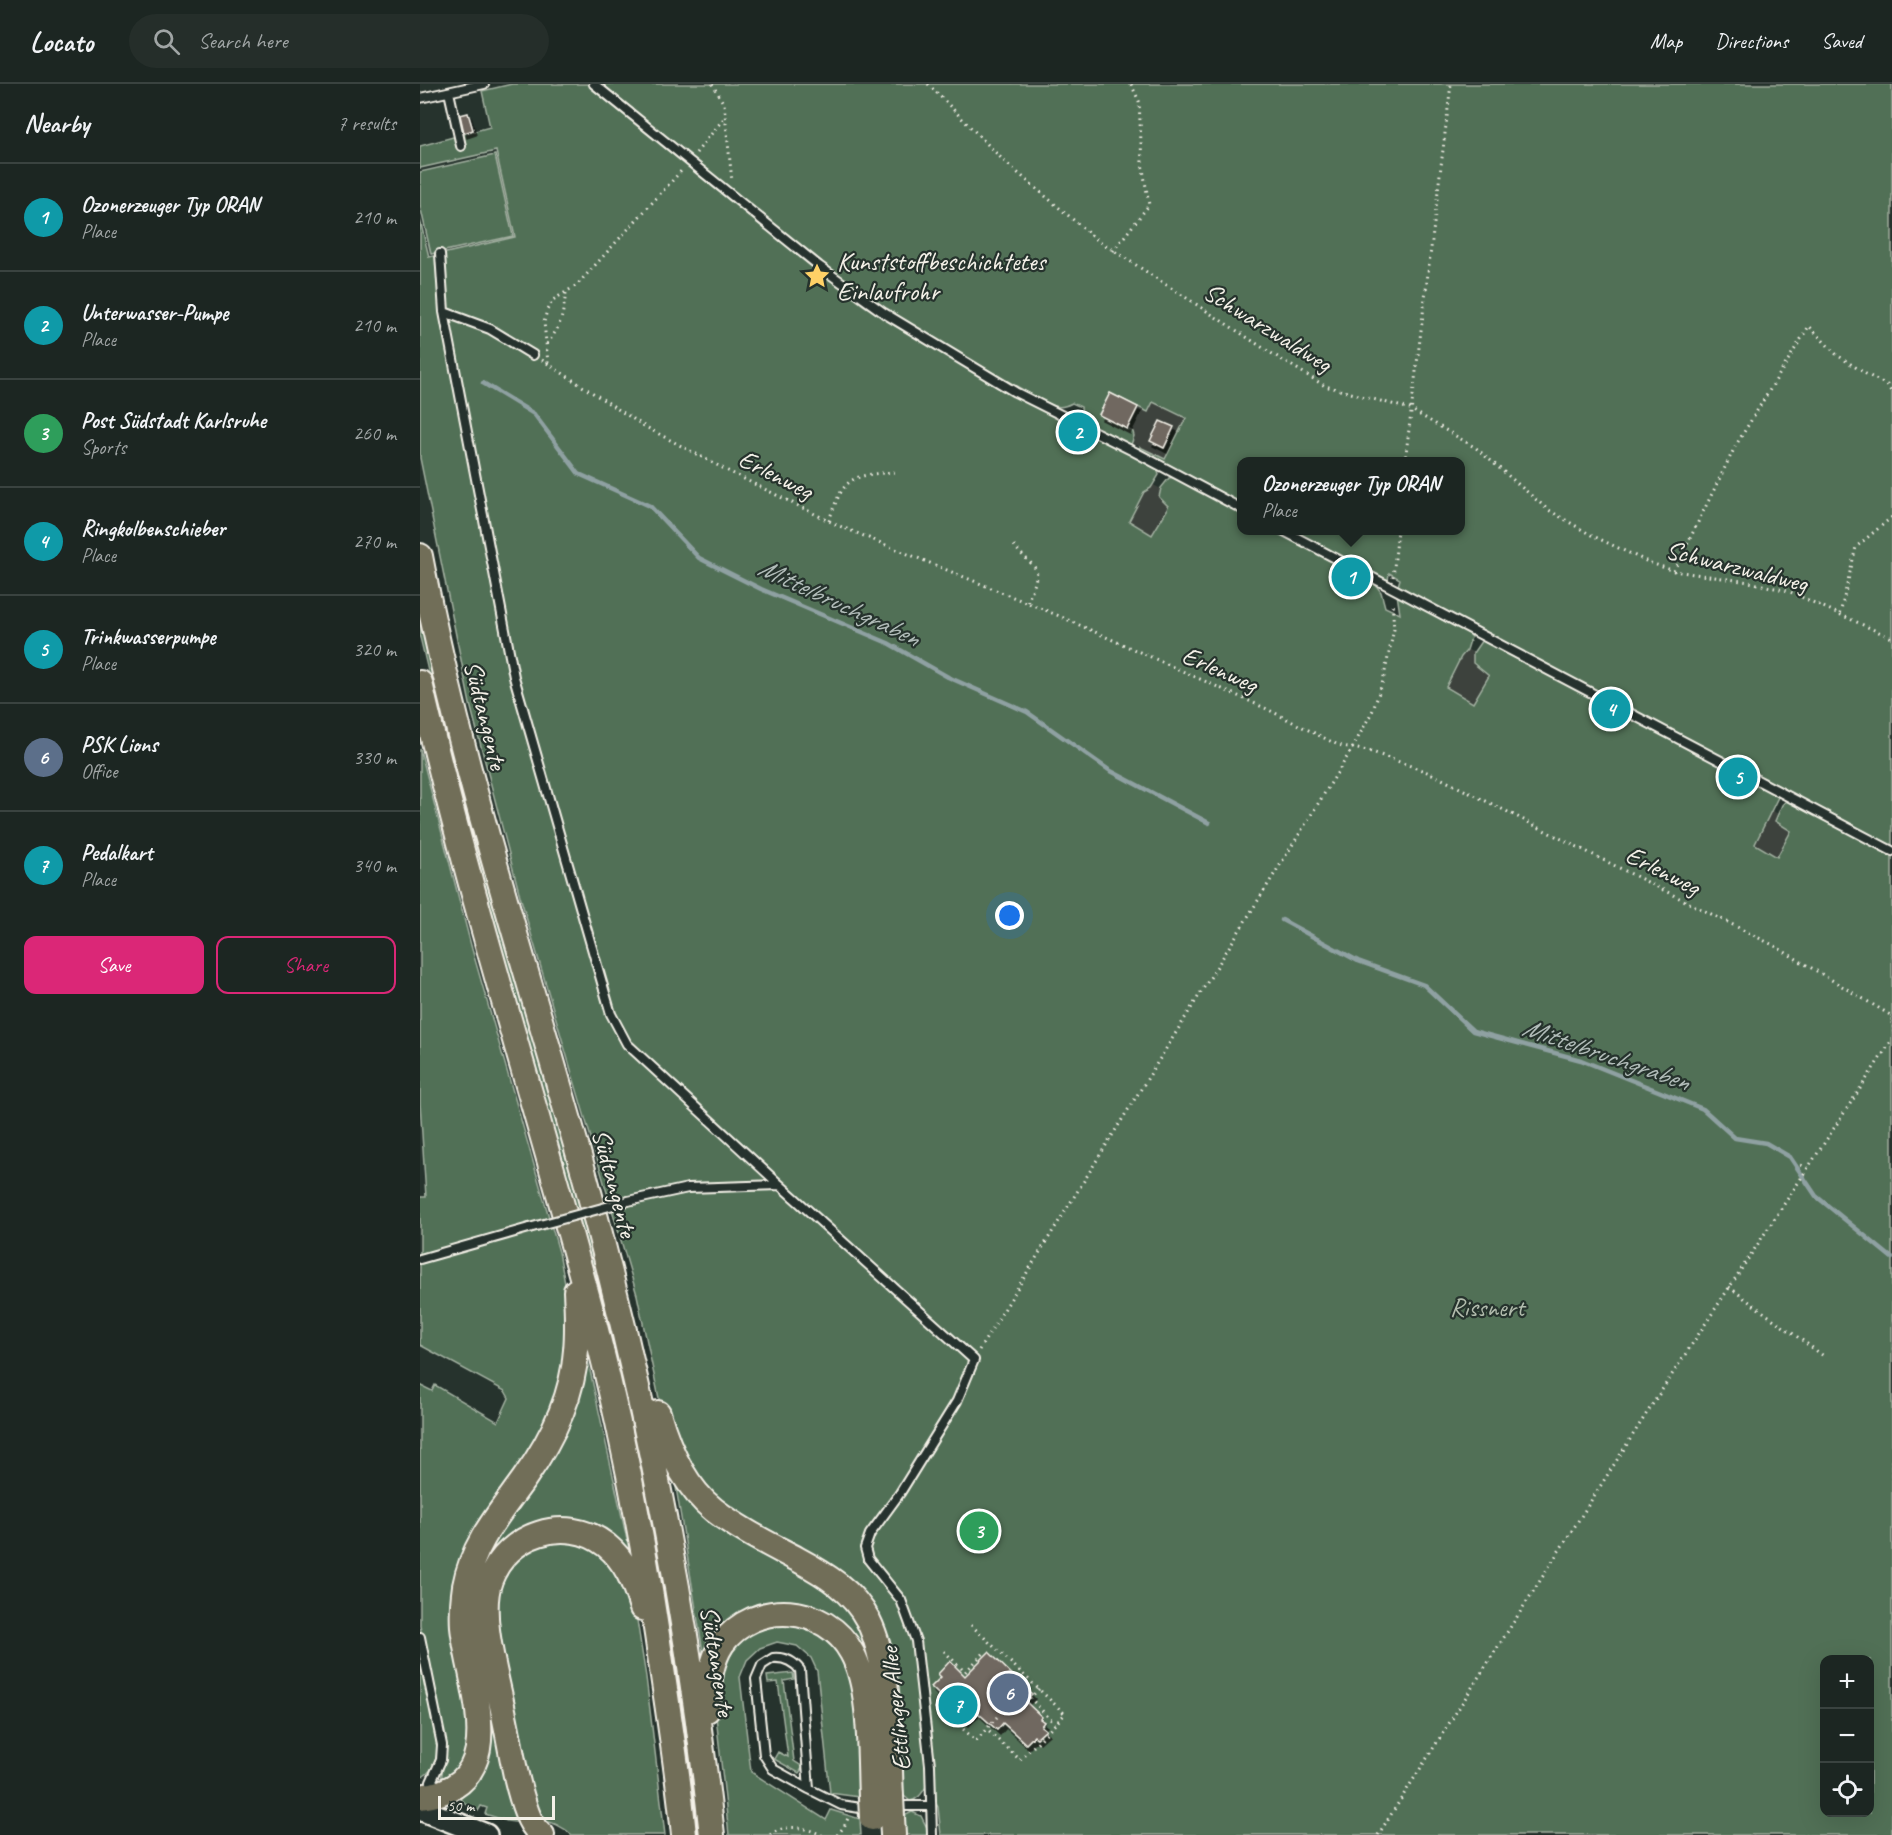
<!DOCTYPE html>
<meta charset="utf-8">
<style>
:root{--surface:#1c2622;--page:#252e2a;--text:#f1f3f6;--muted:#a0a5a5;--line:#3a4340;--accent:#db2777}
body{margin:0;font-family:Caveat,sans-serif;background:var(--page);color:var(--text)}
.controls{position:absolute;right:18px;bottom:18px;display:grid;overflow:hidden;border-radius:12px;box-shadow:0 6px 24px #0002}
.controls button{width:54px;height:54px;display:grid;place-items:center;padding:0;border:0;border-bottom:2px solid var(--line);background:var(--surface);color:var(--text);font:30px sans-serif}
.scale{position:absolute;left:18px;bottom:15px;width:117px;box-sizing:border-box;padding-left:6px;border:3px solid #f4f1e8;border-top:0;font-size:16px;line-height:21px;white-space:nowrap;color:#f4f1e8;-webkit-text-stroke:4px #26332d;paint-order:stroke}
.you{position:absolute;left:590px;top:832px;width:21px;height:21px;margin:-15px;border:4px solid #fff;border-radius:50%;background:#1a73e8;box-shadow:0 0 0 9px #1a73e833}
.badge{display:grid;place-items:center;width:39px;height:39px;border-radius:50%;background:var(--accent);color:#fff;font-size:20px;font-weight:700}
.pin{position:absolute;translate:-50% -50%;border:3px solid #fff;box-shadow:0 2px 6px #0006}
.popup{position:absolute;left:817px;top:373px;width:228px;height:78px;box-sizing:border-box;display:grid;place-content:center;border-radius:12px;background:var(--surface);filter:drop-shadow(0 2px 4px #0005);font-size:20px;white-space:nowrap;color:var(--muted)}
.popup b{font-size:22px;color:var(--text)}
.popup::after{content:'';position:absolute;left:50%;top:100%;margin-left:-12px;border:12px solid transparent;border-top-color:var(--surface)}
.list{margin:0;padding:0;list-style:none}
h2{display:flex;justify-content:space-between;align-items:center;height:78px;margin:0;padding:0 24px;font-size:26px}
h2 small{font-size:20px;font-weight:400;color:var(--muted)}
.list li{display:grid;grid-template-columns:39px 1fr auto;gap:18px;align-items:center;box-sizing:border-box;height:108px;padding:0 24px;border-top:2px solid var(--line)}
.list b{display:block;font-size:22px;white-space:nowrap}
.list p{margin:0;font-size:20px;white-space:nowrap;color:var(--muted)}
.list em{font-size:20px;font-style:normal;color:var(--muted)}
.actions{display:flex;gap:12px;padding:18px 24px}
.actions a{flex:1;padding:14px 0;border:2px solid var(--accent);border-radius:12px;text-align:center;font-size:21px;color:var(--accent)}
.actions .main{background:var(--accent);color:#fff}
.icon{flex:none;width:33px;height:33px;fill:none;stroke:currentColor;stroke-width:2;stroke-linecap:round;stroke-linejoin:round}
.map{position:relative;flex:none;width:1472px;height:1751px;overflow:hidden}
header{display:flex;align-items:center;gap:36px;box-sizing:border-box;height:84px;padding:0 30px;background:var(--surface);border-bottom:2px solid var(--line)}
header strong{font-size:28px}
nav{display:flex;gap:33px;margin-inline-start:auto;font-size:21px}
.search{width:420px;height:54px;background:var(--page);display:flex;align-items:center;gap:15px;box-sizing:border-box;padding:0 21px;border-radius:33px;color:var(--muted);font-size:22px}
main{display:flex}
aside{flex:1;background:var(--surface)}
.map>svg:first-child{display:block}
.built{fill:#3c433d}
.green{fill:#516f57;stroke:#a2b0a0;stroke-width:1.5;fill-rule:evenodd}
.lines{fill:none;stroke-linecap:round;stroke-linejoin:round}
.stream{stroke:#8fa1a2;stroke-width:4.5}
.building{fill:#706861;stroke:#f4f1e8;stroke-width:1.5;filter:url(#shadow)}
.service-casing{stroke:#f4f1e8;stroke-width:12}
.secondary-casing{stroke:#f4f1e8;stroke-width:26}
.trunk-casing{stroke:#f4f1e8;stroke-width:28}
.path{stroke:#f4f1e8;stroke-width:3;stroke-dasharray:1.5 4.5;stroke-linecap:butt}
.service{stroke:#26332d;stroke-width:8}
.secondary{stroke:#26332d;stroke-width:21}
.trunk{stroke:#716e59;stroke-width:24}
.service-bridge-casing{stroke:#f4f1e8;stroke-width:12;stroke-linecap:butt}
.trunk-bridge-casing{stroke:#f4f1e8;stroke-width:28;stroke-linecap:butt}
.service-bridge{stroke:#26332d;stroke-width:8}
.trunk-bridge{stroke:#716e59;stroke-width:24}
.labels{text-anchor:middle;stroke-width:4.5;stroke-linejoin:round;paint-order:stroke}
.poi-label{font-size:26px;fill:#f4f1e8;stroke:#26332d;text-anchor:start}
.street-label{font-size:26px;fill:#f4f1e8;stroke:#26332d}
.park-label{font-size:26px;fill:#b3bdae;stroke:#26332d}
.water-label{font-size:27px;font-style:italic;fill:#b1bcb9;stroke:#26332d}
</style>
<header>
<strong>Locato</strong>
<div class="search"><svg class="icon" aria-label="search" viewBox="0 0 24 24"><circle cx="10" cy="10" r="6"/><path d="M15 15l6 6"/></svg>Search here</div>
<nav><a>Map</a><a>Directions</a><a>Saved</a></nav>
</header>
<main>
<aside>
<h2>Nearby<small>7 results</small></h2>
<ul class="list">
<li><span class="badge" style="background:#0f9aa8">1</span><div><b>Ozonerzeuger Typ ORAN</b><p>Place</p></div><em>210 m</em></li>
<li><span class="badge" style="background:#0f9aa8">2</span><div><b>Unterwasser-Pumpe</b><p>Place</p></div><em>210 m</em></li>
<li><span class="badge" style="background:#2e9e5b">3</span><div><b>Post Südstadt Karlsruhe</b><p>Sports</p></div><em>260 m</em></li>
<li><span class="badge" style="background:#0f9aa8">4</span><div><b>Ringkolbenschieber</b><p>Place</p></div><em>270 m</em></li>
<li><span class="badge" style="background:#0f9aa8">5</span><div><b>Trinkwasserpumpe</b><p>Place</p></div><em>320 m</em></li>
<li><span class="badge" style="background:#5c6f8a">6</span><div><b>PSK Lions</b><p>Office</p></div><em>330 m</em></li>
<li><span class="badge" style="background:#0f9aa8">7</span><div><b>Pedalkart</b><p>Place</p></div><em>340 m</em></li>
</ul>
<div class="actions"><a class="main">Save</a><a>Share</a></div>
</aside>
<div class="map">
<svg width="1472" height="1751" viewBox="0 0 1472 1751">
<defs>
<filter id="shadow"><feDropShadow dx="3" dy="5" stdDeviation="0" flood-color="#0009"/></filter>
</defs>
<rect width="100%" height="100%" fill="#26332d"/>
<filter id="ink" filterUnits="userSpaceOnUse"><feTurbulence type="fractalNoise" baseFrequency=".0167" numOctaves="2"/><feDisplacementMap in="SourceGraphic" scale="12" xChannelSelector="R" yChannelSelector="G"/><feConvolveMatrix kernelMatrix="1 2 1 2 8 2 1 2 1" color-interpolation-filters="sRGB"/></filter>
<g filter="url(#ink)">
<!-- built -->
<path class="built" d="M686,293l80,42 -21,41 -80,-42z
M716,392l52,27 -29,56 -53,-27z
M1035,559l52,27 -29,57 -52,-27z
M1341,721l52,27 -29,56 -52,-27z"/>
<!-- green -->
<path class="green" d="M92,0h1380v763l-446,-234 -48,-27 2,-7 -11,-6 -1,8 -96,-50 168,-1v-68h-218l-1,41 -102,-54 1,-2 25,12 21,-41 -33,-16 -5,10 -38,-19 -11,21 34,18 1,4 -3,9 -42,-21 -6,-5 -2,-12 -9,-4c-13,7 -18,3 -31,-3l-128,-73 -48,-33 -54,-38 -126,-105 -7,7 107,86 78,61 34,22 113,65 147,76 2,7 -8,13 -7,4 -15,29 23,14 15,-25 1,-4 -9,-9 2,-9 8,-10 6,-1 66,36 1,17 33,1 100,53 6,8 4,15 15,7 -3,-20 75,40 -5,16 -6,7 -15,30 27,16 16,-27 -16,-13v-10l9,-13 297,155 -24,49 22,13 14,-26 -16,-10 7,-16 7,-7 103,56v981h-951l-3,-28 -12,-20c-5,7 -7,12 -16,14l-7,-6 -7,-75 -60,-151 -22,-14 -56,-27 -53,-39 -42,-72 -26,-122 -117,-399 -50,-192 -50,-246v-238l9,37 86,-20 -19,-86 -76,17v-22l70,-19 -8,-36zM1404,1576h46v152h-46z
M75,71l18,81 -82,18 -11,-49v-33z
M0,518l156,583 63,255 39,215 23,180h-7l-128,-656 -83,-292 -39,-148 -24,-102z
M0,665l52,200 87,303 8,42 1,57 -23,80 -61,89 -16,242 -26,17c-2,-8 6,-20 4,-33l-26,-120v-241l12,6 3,-6 63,37 11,-24 -4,-7 -85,-46v-148h6l-6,-95z
M166,1268l43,197 -1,2 -40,-24 -99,36 34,260 -16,-2 -22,-7 2,-6 -6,-2 -3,5 -8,-3 -13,-13 11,-11 4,-202z
M255,1397l131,90 49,42 23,63 -9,1 -70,-70 -95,51z
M130,1455l46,8 37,48 13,82 19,158h-93c-10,-9 -19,-13 -33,-15l-35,-141 -11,-81 19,-38z
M371,1535l49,27 18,60 1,91 -29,-4 -13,-122 -6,-13 -14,-12 -20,-4 -17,6 -13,12 -7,17 11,95 75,48 5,-10 29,9 1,16h-132l-14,-128 3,-37 25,-38z
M0,1569l18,98c-3,11 -6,22 -18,27z
M373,1589l1,6 -10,2 10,80 9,6 -4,6 -25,-14 4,-7 10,5 -10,-75 -10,1 -1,-7z
M492,1728l9,4 6,12v7h-26l4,-1 -1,-18z"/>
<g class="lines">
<!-- stream -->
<path class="stream" d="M63,299l51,31 45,60 71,32 49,52 62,31 127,54 60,34 79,35 82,58 100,53
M862,836l76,41 66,24 49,46 108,29 122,49 32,29 31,5 24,14 26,39 76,62"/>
</g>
<!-- building -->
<path class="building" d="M48,29l5,17 -9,3 -4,-18z
M690,309l28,14 -11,22 -28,-14z
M740,337l14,6 -10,21 -14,-7z
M569,1568l43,42 -7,7 17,16 -2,2 4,3 -3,4 5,4 -9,8 -3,-2 -8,8 -23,-21 -6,7 -21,-19 -10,10 -35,-34 10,-10 -3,-3 12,-13 15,15z"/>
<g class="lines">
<!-- service casing -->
<g class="service-casing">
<path id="service" d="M174,0l225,182 65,47 131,79 118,59 109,58
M29,8l12,54
M0,14l64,-14
M20,170l4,58 70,365 97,337 16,30 153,141 194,175 -17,41 -57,92 -30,41 -5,14 3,11 33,41 15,41 14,124 2,70
M24,228l46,17 43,26
M862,446l610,321
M208,1117l60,-13 92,-3
M0,1175l109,-31
M0,1553l22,108 -1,15 -10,22 8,4
M353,1574c12,-1 20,3 27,12l9,119 -36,-20 -9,-14 -8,-76 6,-14z
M389,1705l32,16 19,3
M484,1722h26"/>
</g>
<!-- secondary casing -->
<g class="secondary-casing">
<path id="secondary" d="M0,1725l66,26"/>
</g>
<!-- trunk casing -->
<g class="trunk-casing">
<path id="trunk" d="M0,472c40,212 109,417 166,625 59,217 102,430 126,654
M0,599c49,213 116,421 172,631 31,119 54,240 71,362 8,53 16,106 21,159
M238,1329c10,35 27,74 56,97 26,20 55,34 83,49 28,15 56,32 71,61 24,48 20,123 23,176
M287,1626c2,-23 2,-46 15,-66 33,-45 104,-40 130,9 20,36 17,102 19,144
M0,1713c95,-11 49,-111 43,-170 -1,-14 0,-27 2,-41 8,-43 34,-72 59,-107 27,-38 49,-81 52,-129 2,-20 1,-40 0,-59
M472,1733l1,18
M122,1751c-7,-6 -12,-13 -15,-22 -12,-31 -16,-66 -23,-98 -7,-37 -27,-100 -14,-135 17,-46 76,-66 116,-35 20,16 29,39 36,63"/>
</g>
<!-- path -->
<path class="path" d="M292,0l12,20 8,77
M508,0l77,78 91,77 175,114 54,33 85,23 66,39 71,61 44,26 57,27 26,9 75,11 39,9 104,47
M276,69l29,-36
M693,167l36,-46 -7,-42 -3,-62 -8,-17
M127,260c16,-21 15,-28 19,-51
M122,276l102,66 84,45 109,54 220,90 210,94 71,36 34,7 58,21 343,172 119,71
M128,279l-4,-41 3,-12 6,-10 24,-15 105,-115
M985,378l46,-378
M409,437c15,-46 23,-46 69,-49
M594,461c7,11 16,15 23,26l-2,12 -8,20
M1254,487l62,-126 73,-119 28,29 29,19 21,11 5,8
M973,493l5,-47
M1420,530l16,-67 36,-30
M1381,1081l6,3
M1309,1203l96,70
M559,1266l373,-601 21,-39 10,-29 11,-52 -2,-28
M551,1541l94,89 -45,46 -34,-31
M524,1567l21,21 19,-19
M619,1605l-9,9 25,26
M515,1623l12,7 29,27 21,-24
M531,1633l6,-5
M350,1751c17,-12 34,-8 52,0
M417,1751l7,-8 5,-11
M958,1751l274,-430 240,-365"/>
<!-- service -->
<use href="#service" class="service"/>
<!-- secondary -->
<use href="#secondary" class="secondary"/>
<!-- trunk -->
<use href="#trunk" class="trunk"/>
<!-- service-bridge casing -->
<g class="service-bridge-casing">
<path id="service-bridge" d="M109,1144l99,-27"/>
</g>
<!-- trunk-bridge casing -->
<g class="trunk-bridge-casing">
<path id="trunk-bridge" d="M471,1712l1,21
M451,1713l1,21"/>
</g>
<!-- service-bridge -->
<use href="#service-bridge" class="service-bridge"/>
<!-- trunk-bridge -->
<use href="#trunk-bridge" class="trunk-bridge"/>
</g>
</g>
<!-- icons -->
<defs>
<g id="sight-bare" transform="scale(2.07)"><path d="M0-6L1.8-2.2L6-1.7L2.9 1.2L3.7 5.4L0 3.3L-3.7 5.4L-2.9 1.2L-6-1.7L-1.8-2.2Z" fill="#ffd166" stroke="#26332d" stroke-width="2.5" paint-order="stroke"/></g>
</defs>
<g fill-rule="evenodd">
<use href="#sight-bare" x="397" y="192"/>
</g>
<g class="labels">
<!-- poi labels -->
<g class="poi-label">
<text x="417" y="186">Kunststoffbeschichtetes<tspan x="417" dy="30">Einlaufrohr</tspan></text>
</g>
<!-- street labels -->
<g class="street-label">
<text transform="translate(848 243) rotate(32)" y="9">Schwarzwaldweg</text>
<text transform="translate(356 390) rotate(27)" y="9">Erlenweg</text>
<text transform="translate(1317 482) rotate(14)" y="9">Schwarzwaldweg</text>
<text transform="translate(800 585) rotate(24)" y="9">Erlenweg</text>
<text transform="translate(66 631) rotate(76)" y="9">Südtangente</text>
<text transform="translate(1243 786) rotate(27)" y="9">Erlenweg</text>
<text transform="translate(195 1099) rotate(75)" y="9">Südtangente</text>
<text transform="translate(298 1577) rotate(81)" y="9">Südtangente</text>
<text transform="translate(475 1625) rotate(-96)" y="9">Ettlinger Allee</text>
</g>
<!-- park labels -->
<g class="park-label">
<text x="1067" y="1232">Rissnert</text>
</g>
<!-- water labels -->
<g class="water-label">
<text transform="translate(419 518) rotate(25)" y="9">Mittelbruchgraben</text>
<text transform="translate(1186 970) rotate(19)" y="9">Mittelbruchgraben</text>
</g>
</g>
</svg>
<div class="controls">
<button>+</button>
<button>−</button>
<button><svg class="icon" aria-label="locate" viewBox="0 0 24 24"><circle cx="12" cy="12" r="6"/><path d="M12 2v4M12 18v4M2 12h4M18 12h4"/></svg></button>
</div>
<div class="scale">50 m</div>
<div class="you"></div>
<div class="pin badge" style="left:931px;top:493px;background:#0f9aa8">1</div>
<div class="popup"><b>Ozonerzeuger Typ ORAN</b>Place</div>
<div class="pin badge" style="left:658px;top:348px;background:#0f9aa8">2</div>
<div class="pin badge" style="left:559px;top:1447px;background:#2e9e5b">3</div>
<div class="pin badge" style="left:1191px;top:625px;background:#0f9aa8">4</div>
<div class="pin badge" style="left:1318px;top:693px;background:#0f9aa8">5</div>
<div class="pin badge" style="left:589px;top:1609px;background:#5c6f8a">6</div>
<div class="pin badge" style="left:538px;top:1621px;background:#0f9aa8">7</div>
</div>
</main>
